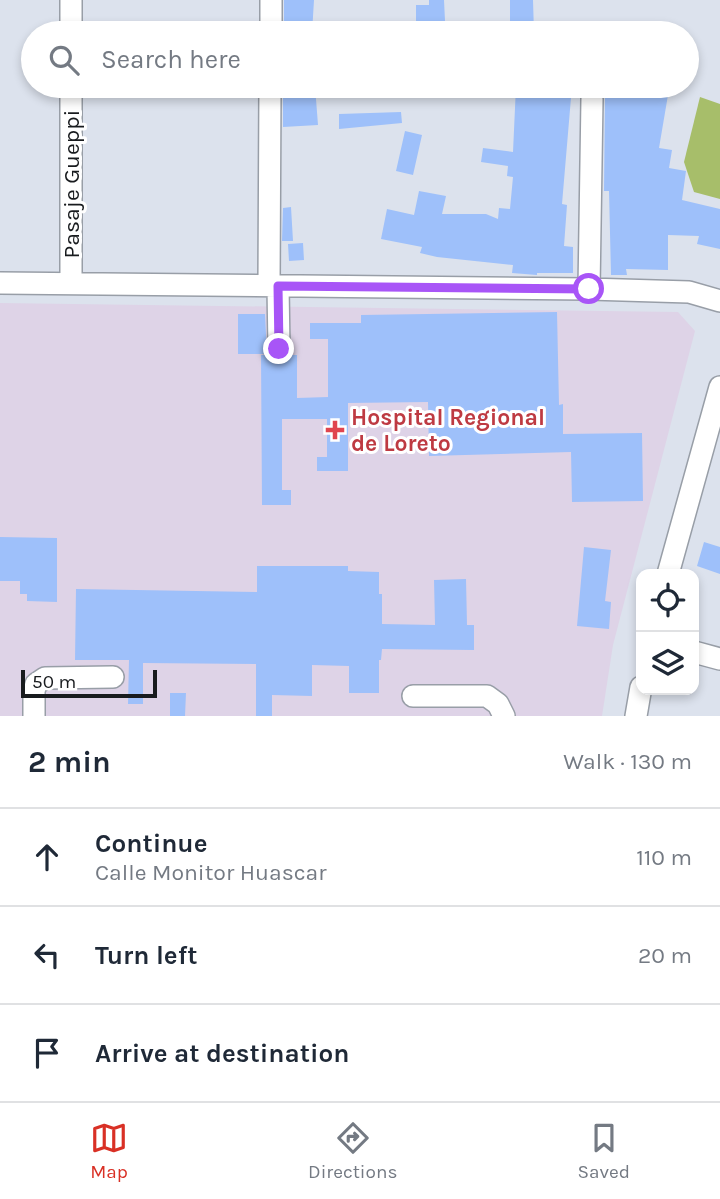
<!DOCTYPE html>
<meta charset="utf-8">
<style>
:root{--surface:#fff;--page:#f2f2f3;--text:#1f2937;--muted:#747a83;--line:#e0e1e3;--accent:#d93025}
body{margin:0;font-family:Karla,sans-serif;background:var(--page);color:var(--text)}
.controls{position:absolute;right:21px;bottom:21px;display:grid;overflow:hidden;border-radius:14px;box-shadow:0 4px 10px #0003}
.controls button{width:63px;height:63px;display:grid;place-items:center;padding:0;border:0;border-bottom:2px solid var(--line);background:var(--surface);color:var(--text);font:35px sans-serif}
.scale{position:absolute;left:21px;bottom:18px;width:136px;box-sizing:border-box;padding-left:7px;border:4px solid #181b1e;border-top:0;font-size:19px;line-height:24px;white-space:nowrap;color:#181b1e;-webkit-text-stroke:5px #fff;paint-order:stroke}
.stop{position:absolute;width:21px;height:21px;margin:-16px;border:5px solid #a855f7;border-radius:50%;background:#fff}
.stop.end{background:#a855f7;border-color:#fff;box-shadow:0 2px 7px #0008}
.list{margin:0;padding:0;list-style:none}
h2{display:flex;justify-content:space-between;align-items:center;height:91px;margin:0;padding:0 28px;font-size:30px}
h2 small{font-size:23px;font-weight:400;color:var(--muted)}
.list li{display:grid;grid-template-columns:46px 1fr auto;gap:21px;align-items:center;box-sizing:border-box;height:98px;padding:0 28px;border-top:2px solid var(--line)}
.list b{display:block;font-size:26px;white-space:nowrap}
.list p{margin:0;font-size:23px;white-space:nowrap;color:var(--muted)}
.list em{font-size:23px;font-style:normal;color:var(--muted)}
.icon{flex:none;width:38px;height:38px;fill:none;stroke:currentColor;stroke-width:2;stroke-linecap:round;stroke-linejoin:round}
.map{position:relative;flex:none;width:720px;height:716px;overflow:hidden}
.search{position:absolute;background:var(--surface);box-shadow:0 4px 10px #0003;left:21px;right:21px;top:21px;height:77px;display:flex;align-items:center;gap:18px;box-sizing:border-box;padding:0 24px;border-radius:38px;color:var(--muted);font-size:26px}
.sheet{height:385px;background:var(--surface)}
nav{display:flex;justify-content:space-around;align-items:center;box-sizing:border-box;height:98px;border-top:2px solid var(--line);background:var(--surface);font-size:19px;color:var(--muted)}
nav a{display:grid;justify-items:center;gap:4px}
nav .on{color:var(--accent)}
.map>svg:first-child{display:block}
.medical{fill:#ded3e7}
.forest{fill:#a7be6a}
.building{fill:#9ec0fa}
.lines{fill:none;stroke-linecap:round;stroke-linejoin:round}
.minor-casing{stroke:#989ea7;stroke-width:24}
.minor{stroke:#fff;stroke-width:21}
.route{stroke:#a855f7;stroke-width:9}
.health-dot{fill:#e0444e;stroke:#fff;stroke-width:2.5}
.labels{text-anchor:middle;stroke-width:6;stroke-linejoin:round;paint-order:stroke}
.street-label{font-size:23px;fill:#181b1e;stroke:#fff}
.health-label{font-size:23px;font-weight:bold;fill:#be3a42;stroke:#fff;text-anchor:start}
</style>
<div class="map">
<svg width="720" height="716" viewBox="0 0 720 716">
<rect width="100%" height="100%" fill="#dce2ed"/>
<!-- medical -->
<path class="medical" d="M0,303l678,9 17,19 -82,314 -11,71h-602z"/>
<!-- forest -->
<path class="forest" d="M700,97l20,7v95l-26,-7 -10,-30z"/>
<!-- building -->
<path class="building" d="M284,0h30l-2,33h-28z
M429,0h15l1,21 -7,1 1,11h-23v-28h13z
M510,0h23l1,33h-24z
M283,86h32l3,39 -35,2z
M516,86h56l-10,118 5,1 -3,41 9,1v26h-36v2l-25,-2 1,-8 -76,-8 -17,-4 2,-6 -41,-8 6,-30 27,6 5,-24 27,5 -4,18h44l12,5 1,-11 11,1 3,-32 -6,-1 1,-10 -27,-4 2,-14 30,4z
M602,86l66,9 -9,53 13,2 -3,18 17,3 -4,29 38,9v40l-23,-5 2,-8 -31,-1v35l-42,-1 1,6h-16l-2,-84h-5l1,-92z
M401,112l1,11 -63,6v-15z
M405,131l17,4 -9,40 -17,-4z
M291,207l2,34h-11l1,-33z
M303,243l1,17 -15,1 -1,-17z
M557,312l2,93 4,-1v30l79,-1 1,68 -71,1 -1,-50 -142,4 -1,-54 -80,1v68h-31v-14h10v-38h-45v71h9v15h-29l-1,-150h6l5,5 7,2 6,-1 6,-6h6v43l31,-1v-58h-18v-16h51v-8z
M238,314h27l2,40h-29z
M0,537l57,1v64l-30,-1v-7h-7v-13h-20z
M704,542l16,5v27l-23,-8z
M584,547l27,3 -6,51 6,1 -2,27 -32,-3z
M257,566h91v5l31,1v22h3v30l53,1 -1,-45 32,-1 1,46h7v25l-92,-1 -1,11h-2v33h-30v-27l-37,-1v31l-40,-1v21h-16v-52l-113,-1v41h-15l1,-44h-54l1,-71 181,3z
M170,693h16l-1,23h-15z"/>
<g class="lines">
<!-- minor casing -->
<g class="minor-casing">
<path id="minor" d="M71,33v-33
M271,33v-33
M71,86v196
M0,283l589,6 100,3 31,9
M269,286l1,-200
M278,286l1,63
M589,289l3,-190
M668,574l52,-187
M694,652l26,7
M413,696h74l11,8 6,12
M34,716v-25l2,-7 9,-6 68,-1
M636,716l5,-29"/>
</g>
<!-- minor -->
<use href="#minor" class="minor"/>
</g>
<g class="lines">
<!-- route -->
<path class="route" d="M279,349l-1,-63 311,3"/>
</g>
<!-- markers -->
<path class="health-dot" d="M331.5 419.5h7v7h7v7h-7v7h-7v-7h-7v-7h7z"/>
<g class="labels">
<!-- street labels -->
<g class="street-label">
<text transform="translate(71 184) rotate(-90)" y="8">Pasaje Gueppi</text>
</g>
<!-- health labels -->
<g class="health-label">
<text x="351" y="425">Hospital Regional<tspan x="351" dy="26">de Loreto</tspan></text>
</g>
</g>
</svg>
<div class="controls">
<button><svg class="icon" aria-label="locate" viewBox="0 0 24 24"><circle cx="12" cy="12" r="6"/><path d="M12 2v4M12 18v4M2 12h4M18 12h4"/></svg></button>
<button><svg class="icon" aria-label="layers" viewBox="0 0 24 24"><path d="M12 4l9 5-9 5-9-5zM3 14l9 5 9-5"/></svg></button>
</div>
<div class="scale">50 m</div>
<div class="stop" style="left:589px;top:289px"></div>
<div class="stop end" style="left:279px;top:349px"></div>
<div class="search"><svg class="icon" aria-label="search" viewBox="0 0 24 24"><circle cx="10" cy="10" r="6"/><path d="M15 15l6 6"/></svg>Search here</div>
</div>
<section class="sheet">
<h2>2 min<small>Walk · 130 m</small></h2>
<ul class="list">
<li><svg class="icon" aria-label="ahead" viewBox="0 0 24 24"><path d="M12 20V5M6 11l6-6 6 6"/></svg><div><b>Continue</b><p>Calle Monitor Huascar</p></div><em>110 m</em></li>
<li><svg class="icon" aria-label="left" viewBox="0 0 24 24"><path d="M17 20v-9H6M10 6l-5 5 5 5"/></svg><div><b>Turn left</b></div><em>20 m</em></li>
<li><svg class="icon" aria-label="arrive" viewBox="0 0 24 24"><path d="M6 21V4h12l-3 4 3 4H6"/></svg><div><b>Arrive at destination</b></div></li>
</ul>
</section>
<nav>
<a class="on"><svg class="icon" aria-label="map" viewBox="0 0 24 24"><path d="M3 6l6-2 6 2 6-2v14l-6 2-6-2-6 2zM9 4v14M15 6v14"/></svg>Map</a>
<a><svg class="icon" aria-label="directions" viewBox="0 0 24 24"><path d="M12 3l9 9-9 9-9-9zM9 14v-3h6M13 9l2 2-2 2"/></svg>Directions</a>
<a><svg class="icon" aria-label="saved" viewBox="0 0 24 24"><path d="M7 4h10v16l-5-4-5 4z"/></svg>Saved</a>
</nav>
